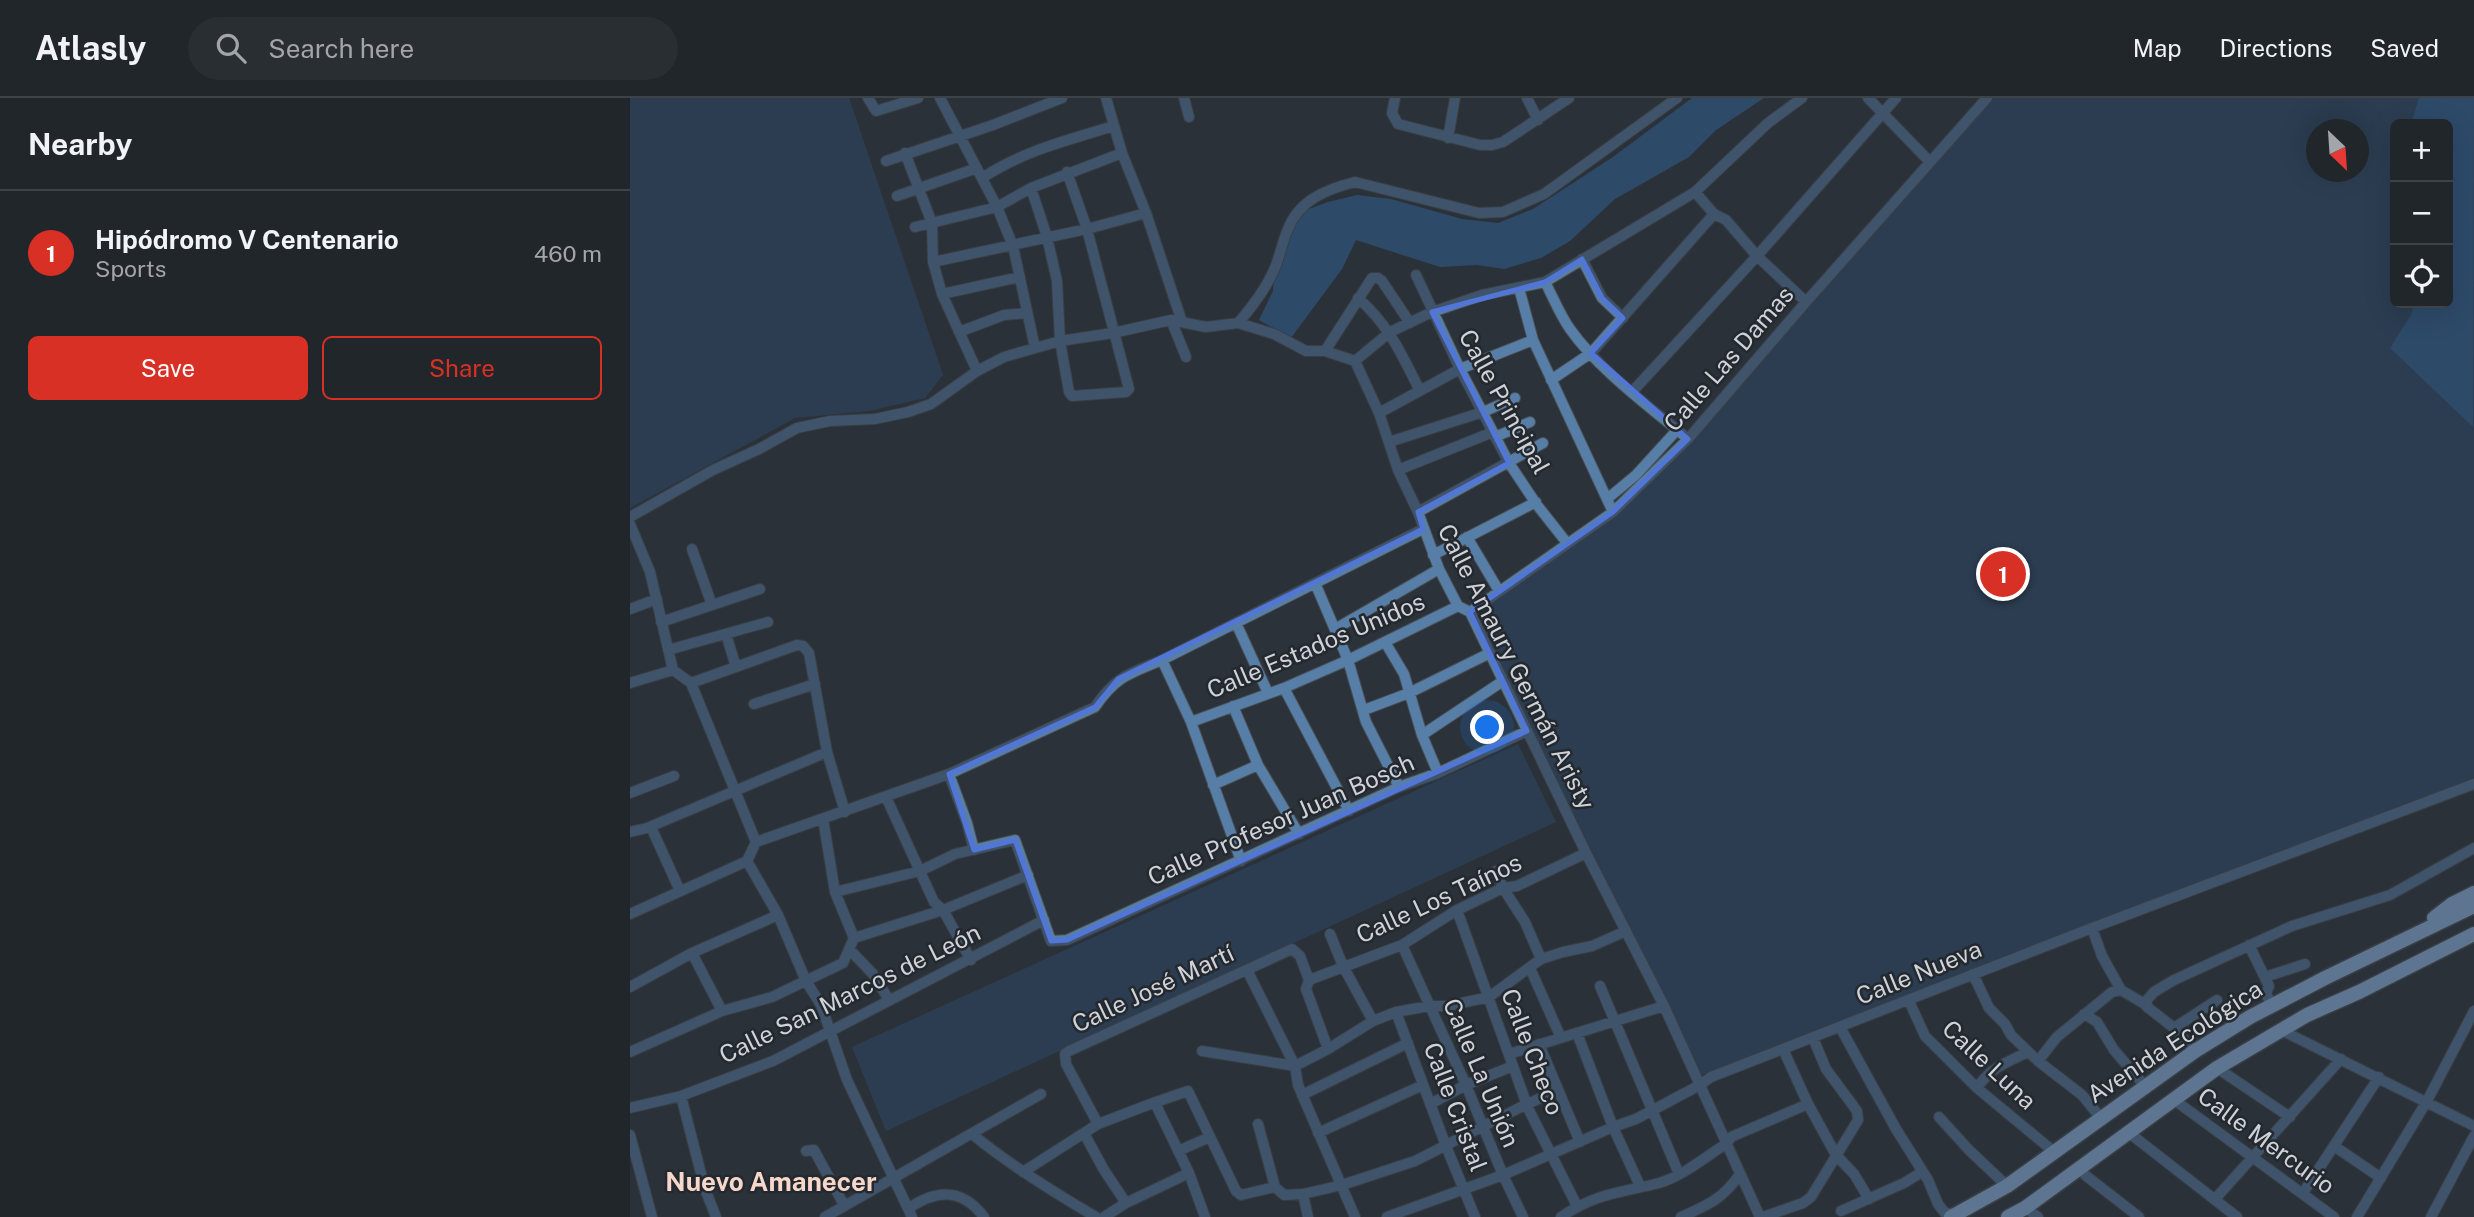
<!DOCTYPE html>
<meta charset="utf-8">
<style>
:root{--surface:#21262b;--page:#292e33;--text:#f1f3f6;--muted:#a2a5a9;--line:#3e4347;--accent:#d93025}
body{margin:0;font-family:"Public Sans",sans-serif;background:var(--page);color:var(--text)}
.controls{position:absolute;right:21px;top:21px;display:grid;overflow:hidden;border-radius:10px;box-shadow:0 7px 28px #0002}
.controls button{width:63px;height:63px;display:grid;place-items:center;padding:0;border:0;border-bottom:2px solid var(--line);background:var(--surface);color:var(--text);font:35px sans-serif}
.compass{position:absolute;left:1676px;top:21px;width:63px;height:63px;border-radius:50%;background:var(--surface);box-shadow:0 7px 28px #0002;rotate:155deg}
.you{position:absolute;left:858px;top:630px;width:24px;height:24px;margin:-18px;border:5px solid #fff;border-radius:50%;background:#1a73e8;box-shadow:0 0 0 10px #1a73e833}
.badge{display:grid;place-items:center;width:46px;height:46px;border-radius:50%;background:var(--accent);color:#fff;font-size:23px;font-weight:700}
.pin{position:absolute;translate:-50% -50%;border:4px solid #fff;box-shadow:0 2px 7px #0006}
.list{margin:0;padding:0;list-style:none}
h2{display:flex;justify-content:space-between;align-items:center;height:91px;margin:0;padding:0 28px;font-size:30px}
h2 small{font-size:23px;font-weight:400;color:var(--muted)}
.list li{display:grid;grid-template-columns:46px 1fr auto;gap:21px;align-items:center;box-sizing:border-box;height:126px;padding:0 28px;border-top:2px solid var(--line)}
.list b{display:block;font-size:26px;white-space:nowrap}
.list p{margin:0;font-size:23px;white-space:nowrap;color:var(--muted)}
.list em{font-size:23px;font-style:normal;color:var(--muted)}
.actions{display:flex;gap:14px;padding:21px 28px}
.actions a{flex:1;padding:16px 0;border:2px solid var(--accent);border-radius:10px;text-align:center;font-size:24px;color:var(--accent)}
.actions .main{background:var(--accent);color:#fff}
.icon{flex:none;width:38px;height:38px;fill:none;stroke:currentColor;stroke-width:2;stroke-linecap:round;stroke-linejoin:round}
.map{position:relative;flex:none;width:1844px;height:1119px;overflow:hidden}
header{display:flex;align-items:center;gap:42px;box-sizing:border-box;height:98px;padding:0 35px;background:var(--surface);border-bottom:2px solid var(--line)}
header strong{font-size:33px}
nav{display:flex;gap:38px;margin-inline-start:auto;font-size:24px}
.search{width:490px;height:63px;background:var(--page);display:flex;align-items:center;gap:18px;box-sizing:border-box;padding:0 24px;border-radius:38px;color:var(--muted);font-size:26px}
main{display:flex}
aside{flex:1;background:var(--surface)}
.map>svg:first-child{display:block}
.green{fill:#2e4d6f;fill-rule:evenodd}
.forest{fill:#2f69a4}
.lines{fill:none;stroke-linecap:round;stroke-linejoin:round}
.minor-casing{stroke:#494f55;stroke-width:12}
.primary-casing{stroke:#494f55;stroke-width:17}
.minor{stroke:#577ea7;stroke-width:10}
.primary{stroke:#99c7fa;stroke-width:14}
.marked{fill:none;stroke:#5276d8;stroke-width:5;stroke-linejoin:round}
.labels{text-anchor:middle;stroke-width:5;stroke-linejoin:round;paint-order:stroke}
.street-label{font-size:24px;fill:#cfd3d7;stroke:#23292f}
.neighbourhood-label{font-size:26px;font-weight:bold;fill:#f8d7cb;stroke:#23292f}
</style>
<header>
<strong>Atlasly</strong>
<div class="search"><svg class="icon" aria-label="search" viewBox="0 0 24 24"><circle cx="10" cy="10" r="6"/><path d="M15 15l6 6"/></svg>Search here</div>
<nav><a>Map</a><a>Directions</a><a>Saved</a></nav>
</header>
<main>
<aside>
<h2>Nearby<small></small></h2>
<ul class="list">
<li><span class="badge">1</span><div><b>Hipódromo V Centenario</b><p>Sports</p></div><em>460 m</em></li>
</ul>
<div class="actions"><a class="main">Save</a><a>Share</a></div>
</aside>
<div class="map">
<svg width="1844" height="1119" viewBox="0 0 1844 1119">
<rect width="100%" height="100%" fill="#2c3239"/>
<!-- green -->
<path class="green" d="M0,0h219l94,277 -18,23 -56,13 -74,7 -165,90z
M1364,0h480v682l-772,295 -222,-450 -1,-10 6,-7 95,-68 111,-99zM1765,26h53v179h-53zM1686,32h42v42h-42z
M888,646l38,78 -670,309 -34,-84z"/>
<!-- forest -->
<path class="forest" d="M1062,0h72l-48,32 -27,27 -74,42 -45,42 -29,17 -37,11 -27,-4 -37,2 -84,-27 -14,29 -51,69 -32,-18 14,-29 2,-22 21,-55 32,-12 29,-7 34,4 71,20 36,4 35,-14 80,-52z
M1789,0h55l-1,329 -83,-79 21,-33 4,-12h33v-179h-37z"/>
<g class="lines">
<!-- minor casing -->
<g class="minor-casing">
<path id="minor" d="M238,0l8,13 42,-13
M310,0l57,109 16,39 22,102
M476,0l16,55 24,60 36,109
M554,0l5,19
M765,0l-3,15 6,11 82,21h12l11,-3 66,-44
M897,0l11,22
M1238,0l62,64
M818,40l7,-40
M275,55l27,70 1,39 9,32 35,77
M256,63l107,-36 69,-27
M352,80c41,-27 86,-38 132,-52
M401,90l16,49 10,44 3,60 9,51 3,4 54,-4 3,-3 -42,-160 -20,-57
M1065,94l19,22 12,6 31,36 49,46
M267,98l80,-28
M285,129l82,-20 34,-19 91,-35
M952,161l20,39 21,20
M303,164l154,-33 59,-16
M786,177l44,94 49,94 28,42 30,38
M915,184c8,15 15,33 25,47 29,41 80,78 118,110
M889,190l14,52 80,172
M312,196l78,-17
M728,200c31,27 44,57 62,93
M541,222l15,37
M608,225c14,-16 27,-33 36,-53 6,-13 8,-28 14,-41 11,-29 39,-40 67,-47l124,31 24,-1 41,-18 133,-96
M329,234l45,-17 23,-2
M695,253l47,-73h6l4,3 28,42
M725,263l35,-29 42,-20 50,-17 63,-13 150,-90 73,-69 34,-25
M921,282l40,-27 123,-139
M1002,294l125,-136 139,-158
M749,315l81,-44 73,-29
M865,339l35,-15
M759,344l94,-30 32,-14
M768,372l95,-38
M977,401l29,-24 41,-45
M788,414l125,-69
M0,419l83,-47 46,-21 38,-21 33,-7 45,-2 33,-7 23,-8 46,-33 27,-14 56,-16 53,-8 58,-13 35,7 32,-4 36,11 32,17h19l30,10 24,52 19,57 20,42 21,57 19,37 12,6 116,241 78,153 96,211
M0,426l20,48 23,98 18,13 65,159
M837,439l32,54
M62,451l20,56
M803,457l103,-53
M685,485l33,77 18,62 33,65
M0,511l27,-10
M840,514l143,-100 75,-73 118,-137 181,-204
M31,524l99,-33
M606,525l32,70
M705,531l104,-60
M96,536l10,33
M755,544l19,32 18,61 16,38
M38,552l100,-28
M532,562l29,62 50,139
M0,585l43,-13
M61,585l106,-38 6,1 6,7 18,99 18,60
M654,590l65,123
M124,606l61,-20
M603,608l25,59 41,69
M734,612l45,-17 81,-40
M561,624l93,-34 64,-28 110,-54
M792,637l81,-54
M319,676l18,49 7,27
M583,687l45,-20
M0,695l44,-17
M256,699l48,105 9,8 28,50
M21,729l29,64
M0,734l17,-4 180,-76
M117,763l31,54 28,66 15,24 26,75 65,137
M866,773l7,17 22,34 16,37
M205,794l85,-21 35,-17 60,-14 36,101 16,-1 332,-153 39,-14 89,-42
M827,812l71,198 49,98
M0,816l117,-53 9,-19 193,-68 146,-67c21,-31 34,-33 67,-47l261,-131
M1462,830l10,28 19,34
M700,836l13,32 30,55
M224,840l89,-28 85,-35
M772,847l64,140 37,90 20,42
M1619,847l20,41 -3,8 6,11
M220,852l23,24 16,26
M62,855l30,58
M900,870l31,70
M617,872l48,96 3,19 57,132
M1343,876l16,34 16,16 6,11 27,26 44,34 18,22
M1635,879l40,-13
M679,882l93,-35 55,-35 46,-22 14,-2 69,-33
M679,882l-3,9 22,60
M970,888l79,188
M0,889l62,-34 86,-38
M1279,903l16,35 52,52 76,63
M1516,903l8,-9 20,-12 118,-54 98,-31 84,-47
M1516,908l28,22 21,23
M766,914l50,134 29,71
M1454,916l13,8 17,28 31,36
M1210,929l56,102 32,51 10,24 7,9 10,1
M1544,930l43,-28
M1651,932l193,96
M947,935l36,94 27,59
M909,946l41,98
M1153,951l25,55 28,51 18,19 15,25
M572,953l93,15 33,-17 45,-28 23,-9 33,-6h18l42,-9 52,-38 22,-7 29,-6 34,-15
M0,954l92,-41 50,-14 71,-34 11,-25 -19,-46 -12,-73
M879,956l155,-48
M1408,963l19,-24 55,-45 9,-2 22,13 3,-2 1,3
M1587,970l73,49
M1347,990c13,-20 30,-26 51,-36
M672,997l106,-52
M51,998l24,93 11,28
M1543,1001l161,118
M523,1005l35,-12 48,100 5,4 34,-8 -17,-63
M800,1006l36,-19 47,-19
M0,1010l51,-12 92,-35 271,-141
M1309,1019l30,33 38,36
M468,1026l-32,-60 -1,-10 4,-3 223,-102 8,7 9,24
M1498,1034l109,85
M688,1035l105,-48
M342,1036c39,32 81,58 124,83
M0,1037l22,82
M455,1037l19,35 22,33
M1704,1048l47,32
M176,1053l8,-1 30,55
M548,1053l32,-14
M393,1074l75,-48 55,-21 3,2 33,68 16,44
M1455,1077l54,42
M645,1089l9,8 19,-1 39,-9 73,-24 112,-57 30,-13
M1673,1095l76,-116
M673,1096l5,23
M1585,1101l126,-140
M279,1110c28,-19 53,-20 75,9
M1395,1110l13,9
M1211,1113l63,-28 18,-11
M195,1119l216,-123
M474,1119l22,-14 63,-30
M757,1119l116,-42 110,-48 23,-8 64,-34 11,-8 381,-149 382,-144
M931,1119c35,-24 59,-24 98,-34 24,-7 46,-26 67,-39l5,-7 77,-33
M1051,1119c27,-12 42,-18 59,-43
M1133,1119l40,-14 8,-6 47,-77 -1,-9 -31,-42 -13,-31
M1727,1119l70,-116 47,-90
M1801,1119l43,-81"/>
</g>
<!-- primary casing -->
<g class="primary-casing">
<path id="primary" d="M1804,820l18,-14 22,-11
M1321,1119l56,-31 188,-135 55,-34 75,-39 149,-72
M1378,1119l17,-9 192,-140 90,-53 52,-23 115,-58"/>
</g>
<!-- minor -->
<use href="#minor" class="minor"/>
<!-- primary -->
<use href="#primary" class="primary"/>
</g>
<!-- marked area -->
<path d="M0 0H1844V1119H0ZM952,161l20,39 21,20 -32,35 97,86 -75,73 -143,100 57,119 -460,209 -16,1 -36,-101 -41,10 -25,-76 146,-67 23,-28 305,-150 -5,-17 91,-49 -77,-151 113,-30z" fill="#2c3239" fill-opacity=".55" fill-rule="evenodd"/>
<path class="marked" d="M952,161l20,39 21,20 -32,35 97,86 -75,73 -143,100 57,119 -460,209 -16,1 -36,-101 -41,10 -25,-76 146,-67 23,-28 305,-150 -5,-17 91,-49 -77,-151 113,-30z"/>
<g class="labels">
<!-- street labels -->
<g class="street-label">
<text transform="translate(1099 261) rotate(-49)" y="8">Calle Las Damas</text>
<text transform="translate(874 304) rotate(61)" y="8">Calle Principal</text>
<text transform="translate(686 548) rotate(-23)" y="8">Calle Estados Unidos</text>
<text transform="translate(886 569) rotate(63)" y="8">Calle Amaury Germán Aristy</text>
<text transform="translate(651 722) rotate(-24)" y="8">Calle Profesor Juan Bosch</text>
<text transform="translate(809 801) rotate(-25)" y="8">Calle Los Taínos</text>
<text transform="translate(1289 875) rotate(-22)" y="8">Calle Nueva</text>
<text transform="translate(523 891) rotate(-25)" y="8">Calle José Martí</text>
<text transform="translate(220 896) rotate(-26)" y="8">Calle San Marcos de León</text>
<text transform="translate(1545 944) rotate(-33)" y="8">Avenida Ecológica</text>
<text transform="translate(902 954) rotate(69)" y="8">Calle Checo</text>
<text transform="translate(1359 967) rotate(43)" y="8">Calle Luna</text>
<text transform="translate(851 975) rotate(67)" y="8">Calle La Unión</text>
<text transform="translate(825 1009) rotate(69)" y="8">Calle Cristal</text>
<text transform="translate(1636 1043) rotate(36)" y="8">Calle Mercurio</text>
</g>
<!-- neighbourhood labels -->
<g class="neighbourhood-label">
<text x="141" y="1093">Nuevo Amanecer</text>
</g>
</g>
</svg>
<div class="controls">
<button>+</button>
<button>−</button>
<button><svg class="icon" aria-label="locate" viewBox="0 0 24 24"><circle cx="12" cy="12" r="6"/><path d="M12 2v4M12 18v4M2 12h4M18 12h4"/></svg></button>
</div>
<svg class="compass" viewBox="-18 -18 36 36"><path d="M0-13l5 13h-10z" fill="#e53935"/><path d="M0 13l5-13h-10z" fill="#a2a5a9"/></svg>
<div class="you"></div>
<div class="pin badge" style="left:1373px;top:476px">1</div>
</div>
</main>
